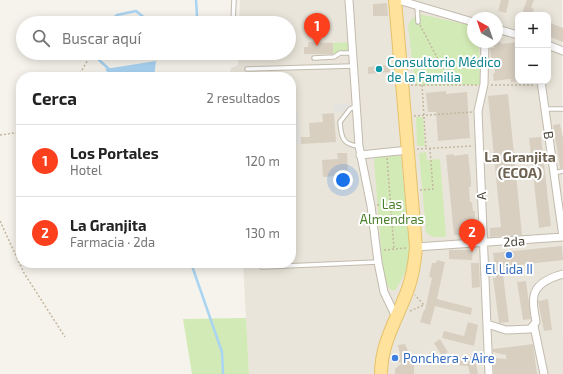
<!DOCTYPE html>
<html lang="es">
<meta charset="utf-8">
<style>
:root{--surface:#fff;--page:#f2f2f2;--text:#222;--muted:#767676;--line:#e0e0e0;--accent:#fc3f1d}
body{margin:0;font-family:"Exo 2",sans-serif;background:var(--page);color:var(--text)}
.controls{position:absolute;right:12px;top:12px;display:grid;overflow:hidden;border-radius:8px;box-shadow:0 2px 10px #0003}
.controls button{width:36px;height:36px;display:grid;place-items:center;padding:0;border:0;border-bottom:1px solid var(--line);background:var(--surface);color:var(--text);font:20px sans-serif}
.compass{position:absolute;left:467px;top:12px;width:36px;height:36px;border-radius:50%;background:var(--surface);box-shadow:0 2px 10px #0003;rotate:320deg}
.you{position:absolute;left:343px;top:180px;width:14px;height:14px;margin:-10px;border:3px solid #fff;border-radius:50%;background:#1a73e8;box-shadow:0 0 0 6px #1a73e833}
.badge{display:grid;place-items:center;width:26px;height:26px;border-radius:50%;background:var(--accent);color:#fff;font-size:13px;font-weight:700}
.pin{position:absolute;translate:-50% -33px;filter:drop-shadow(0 1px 2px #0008)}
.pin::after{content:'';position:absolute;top:21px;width:14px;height:12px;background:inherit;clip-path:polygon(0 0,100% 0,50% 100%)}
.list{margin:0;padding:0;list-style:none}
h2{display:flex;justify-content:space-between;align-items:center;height:52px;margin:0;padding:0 16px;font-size:17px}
h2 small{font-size:13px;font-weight:400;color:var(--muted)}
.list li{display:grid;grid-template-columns:26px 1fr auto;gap:12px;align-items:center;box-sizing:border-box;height:72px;padding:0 16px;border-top:1px solid var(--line)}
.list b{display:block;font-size:15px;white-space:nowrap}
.list p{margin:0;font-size:13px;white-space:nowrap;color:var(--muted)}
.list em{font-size:13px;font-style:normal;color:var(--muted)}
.icon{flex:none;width:22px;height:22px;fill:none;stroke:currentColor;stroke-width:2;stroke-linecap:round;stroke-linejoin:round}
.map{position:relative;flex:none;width:563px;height:374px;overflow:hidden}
.search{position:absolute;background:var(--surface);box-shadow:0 2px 10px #0003;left:16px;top:16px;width:280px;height:44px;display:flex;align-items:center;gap:10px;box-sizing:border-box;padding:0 14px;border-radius:22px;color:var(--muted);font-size:15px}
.panel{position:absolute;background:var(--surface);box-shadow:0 2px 10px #0003;left:16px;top:72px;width:280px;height:196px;border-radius:16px}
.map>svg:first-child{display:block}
.residential{fill:#eae5da;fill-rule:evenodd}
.green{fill:#d2eab5}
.parking{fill:#e5e3e0}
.water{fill:#a9d4f2}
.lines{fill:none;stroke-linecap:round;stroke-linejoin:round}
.stream{stroke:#a9d4f2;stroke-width:2.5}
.building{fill:#d8cfc1}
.lane-casing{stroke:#c2bbae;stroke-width:5.5}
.street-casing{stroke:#c2bbae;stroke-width:9}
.primary-casing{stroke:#e6c16a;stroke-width:14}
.path{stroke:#c4b79f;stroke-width:1.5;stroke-dasharray:2 2;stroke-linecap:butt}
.lane{stroke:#fff;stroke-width:3.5}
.street{stroke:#fff;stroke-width:7}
.primary{stroke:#ffe39c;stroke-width:12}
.culture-dot{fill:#0f9aa8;stroke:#fff;stroke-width:1.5}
.shop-dot{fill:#3f7fe0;stroke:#fff;stroke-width:1.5}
.labels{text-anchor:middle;stroke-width:4;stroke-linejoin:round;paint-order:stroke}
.culture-label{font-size:13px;fill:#0d838f;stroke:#fff;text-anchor:start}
.street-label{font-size:13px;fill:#4b4439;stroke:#fff}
.park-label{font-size:13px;fill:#4a7f2a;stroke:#fff}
.shop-label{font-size:13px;fill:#366cbe;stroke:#fff}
.neighbourhood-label{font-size:14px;font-weight:bold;fill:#6e6250;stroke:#fff}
</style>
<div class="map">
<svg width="563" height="374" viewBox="0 0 563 374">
<rect width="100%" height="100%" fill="#f6f3ec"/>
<!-- residential -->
<path class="residential" d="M240,0h322l1,374h-314l-6,-111h48v-186h-62l2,-9 7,-3v-12h51v-30h-50zM518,15h30v66h-30zM473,18h24v24h-24z"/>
<!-- green -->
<path class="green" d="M419,14l54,12v16h6l1,43h-65l-7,-60 4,-6z
M350,42v8l-17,4v-11z
M416,117h7l2,29h-8z
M426,152l1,8 13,-1 6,77 -1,1h-13l-6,-5 -7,-79z
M398,155l3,2 9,95 -5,21 -9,16 -3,2 -5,-4 -5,-15 -9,-112 2,-3z
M246,318l3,56h-57l-9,-55z"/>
<!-- parking -->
<path class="parking" d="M349,103l1,8 -16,2v-8z
M298,113l3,31 -10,1v-31z"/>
<!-- water -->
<path class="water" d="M156,61l-2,16h-43l-6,-8z"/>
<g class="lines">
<!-- stream -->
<path class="stream" d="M109,23l8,-8 19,-4 10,8 2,4
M193,23l4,-8 -1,-15
M97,54v-1
M98,59l12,11
M191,263l31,89 1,22"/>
</g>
<!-- building -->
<path class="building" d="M501,0h8l-3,13 -8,-2z
M527,0h7l-3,8 3,1 -3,6 -9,-2z
M387,3l1,13h-15v-12z
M548,22l15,6v14l-15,-6z
M308,42l25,1v11h-29v-7h4z
M493,42h8v2l17,-2v10h-2l2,29 -7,1v-3l-17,2 -1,-7 2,-1 -1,-15h-3l-1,-10h4z
M389,65l1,7 -22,2v-7z
M446,91v3l21,-2 3,46 -32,3 -2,-29h-8l-2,-19z
M508,94l14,141 -32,2v-9l11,-1 -13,-131z
M334,113l2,29 -35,2v-7h9l-1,-14 14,-1 -1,-8z
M560,124l3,14v30h-3l-7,-43z
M541,137l10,89 -12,2 -10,-90z
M337,153h10l1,22 -25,2 -1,-17 16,-1z
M454,154v2l14,-2 3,26v7h-2l1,15h2l1,9h2l-1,24h-20l-8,-80z
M562,246l1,14 -61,7 7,55 -10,1 -6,-45h3l-3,-25z
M449,250h24l-1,10 -23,-1z
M437,260l8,2 -8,37 35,9 -1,7 -36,-9 -5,19 -10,-3 4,-12h1l5,-23 2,-9 -3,-1 3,-14h4z
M471,263h8l1,24 -8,1z
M526,281l5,38 -8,1 -6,-38z
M548,299l4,31 -8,1 -6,-30z
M468,322l10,3 -4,21 -32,-8 2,-7 20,5z
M440,339l8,13 -6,4 -8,-13z
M405,344l9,21v9h-19v-5l7,-6 -12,-3 1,-4 9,-1 -2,-10z
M533,344l4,30h-43l-1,-16 13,1v-4l-13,-3v-3z
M458,356l17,1 3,17h-8l-2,-8 -11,-1z"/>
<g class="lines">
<!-- lane casing -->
<g class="lane-casing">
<path id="lane" d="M417,5l1,17
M233,23l1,-23
M314,58l20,-1 6,-4h12
M247,69l106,-3
M356,106l-6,3 -10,13c1,14 2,23 19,24
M545,109h18
M554,173l9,-2
M262,267l116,-5"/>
</g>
<!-- street casing -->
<g class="street-casing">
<path id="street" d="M349,0l10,146 12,60 7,56 6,30 12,25
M398,0l75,22
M497,29l21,6
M485,42l-1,42 -6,27 11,263
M548,45l15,6
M541,81l22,156
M360,155l49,-5
M416,247l147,-10
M487,324l19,6 24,-1 6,-7c-1,-8 -4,-18 -2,-26 2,-13 18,-19 29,-22
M534,326l10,48"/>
</g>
<!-- primary casing -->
<g class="primary-casing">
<path id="primary" d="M381,374c0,-33 18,-58 28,-88 4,-13 6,-26 7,-39l-21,-247"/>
</g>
<!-- path -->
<path class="path" d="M420,25l31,59
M78,77l11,-19 44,-5
M411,85h66
M422,85l4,64
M491,85h44
M414,116l58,-4
M0,135l21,-3
M417,149l56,-3
M387,158l7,91
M420,190l13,-1 -3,-40
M377,205l26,-2
M0,221l24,52 41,64
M384,250l22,-2
M410,311l14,-6 -9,-10"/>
<!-- lane -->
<use href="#lane" class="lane"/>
<!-- street -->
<use href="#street" class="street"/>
<!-- primary -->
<use href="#primary" class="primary"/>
</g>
<!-- markers -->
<circle class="culture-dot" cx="379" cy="69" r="4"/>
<g class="shop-dot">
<circle cx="509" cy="255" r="4"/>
<circle cx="395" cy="358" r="4"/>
</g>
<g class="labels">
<!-- culture labels -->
<g class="culture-label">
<text x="387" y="67">Consultorio Médico<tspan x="387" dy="15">de la Familia</tspan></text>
</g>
<!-- street labels -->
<g class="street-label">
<text transform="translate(549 135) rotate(82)" y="5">B</text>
<text transform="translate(481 196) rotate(-93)" y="5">A</text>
<text transform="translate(514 241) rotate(-4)" y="5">2da</text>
</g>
<!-- park labels -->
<g class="park-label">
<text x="392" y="209">Las<tspan x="392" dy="15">Almendras</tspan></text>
</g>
<!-- shop labels -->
<g class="shop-label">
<text x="509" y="274">El Lida II</text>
<text x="403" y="363" text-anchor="start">Ponchera + Aire</text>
</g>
<!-- neighbourhood labels -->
<g class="neighbourhood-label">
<text x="520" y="162">La Granjita<tspan x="520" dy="16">(ECOA)</tspan></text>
</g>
</g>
</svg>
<div class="controls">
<button>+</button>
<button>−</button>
</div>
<svg class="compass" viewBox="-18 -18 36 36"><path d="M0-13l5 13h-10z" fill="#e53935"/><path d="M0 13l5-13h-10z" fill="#767676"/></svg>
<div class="you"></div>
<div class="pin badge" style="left:317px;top:46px">1</div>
<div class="pin badge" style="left:472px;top:252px">2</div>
<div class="search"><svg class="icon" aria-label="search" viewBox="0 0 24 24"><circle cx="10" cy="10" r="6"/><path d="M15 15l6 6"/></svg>Buscar aquí</div>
<section class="panel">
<h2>Cerca<small>2 resultados</small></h2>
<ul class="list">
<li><span class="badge">1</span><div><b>Los Portales</b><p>Hotel</p></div><em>120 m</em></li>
<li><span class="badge">2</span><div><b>La Granjita</b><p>Farmacia · 2da</p></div><em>130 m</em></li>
</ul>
</section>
</div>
